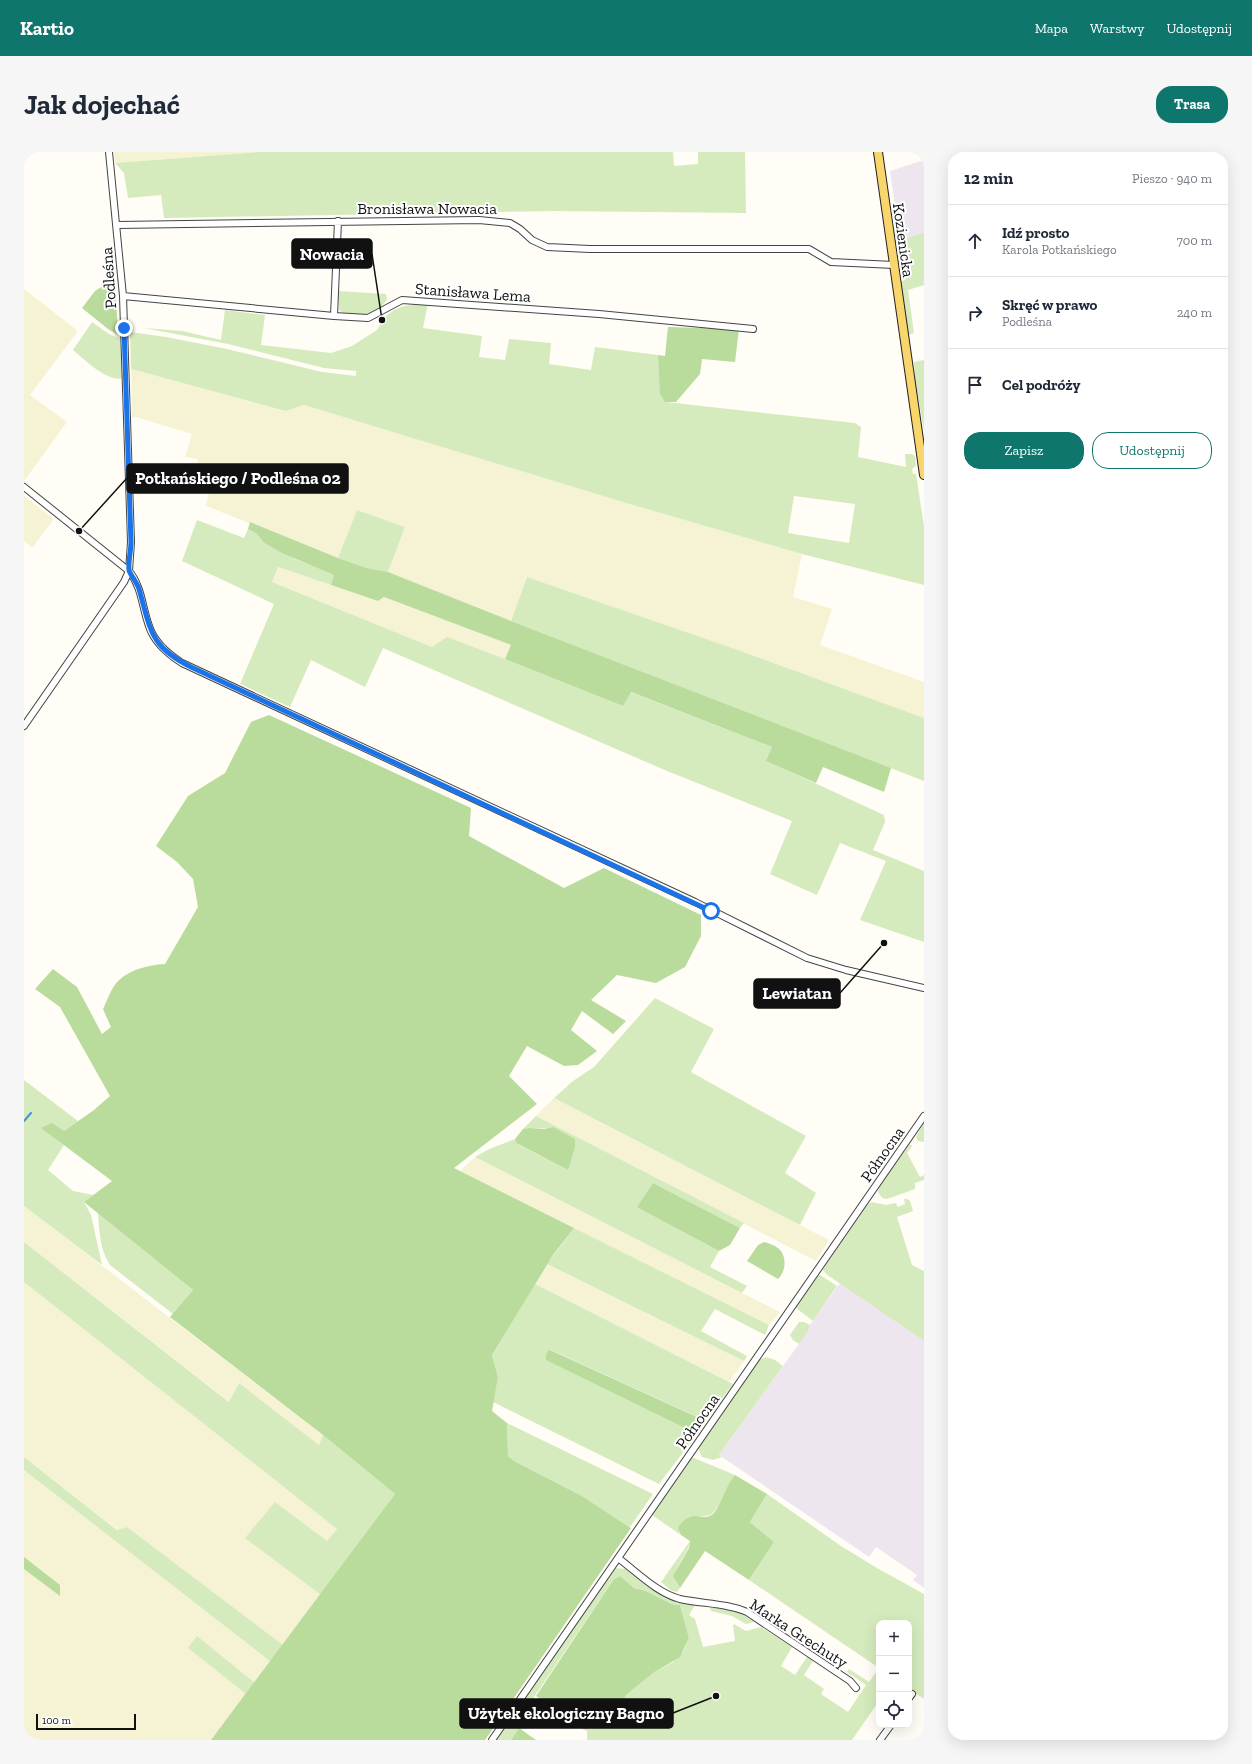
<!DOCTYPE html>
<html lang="pl">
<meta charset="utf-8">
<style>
:root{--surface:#fff;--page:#f6f6f7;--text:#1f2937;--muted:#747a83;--line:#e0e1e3;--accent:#0f766e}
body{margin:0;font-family:"Zilla Slab",serif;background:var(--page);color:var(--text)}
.controls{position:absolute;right:12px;bottom:12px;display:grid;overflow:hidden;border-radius:8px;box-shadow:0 4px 16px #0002}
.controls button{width:36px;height:36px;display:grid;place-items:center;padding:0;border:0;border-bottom:1px solid var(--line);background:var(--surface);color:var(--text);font:20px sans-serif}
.scale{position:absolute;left:12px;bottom:10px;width:100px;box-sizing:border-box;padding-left:4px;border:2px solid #111;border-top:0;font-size:11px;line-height:14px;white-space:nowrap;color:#111;-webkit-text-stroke:3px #fff;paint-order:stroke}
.stop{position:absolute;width:12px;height:12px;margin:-9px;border:3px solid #1a73e8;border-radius:50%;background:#fff}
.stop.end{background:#1a73e8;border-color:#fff;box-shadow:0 1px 4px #0008}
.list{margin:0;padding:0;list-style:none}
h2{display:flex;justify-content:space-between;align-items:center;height:52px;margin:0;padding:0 16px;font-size:17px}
h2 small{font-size:13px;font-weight:400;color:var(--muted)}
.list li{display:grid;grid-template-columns:26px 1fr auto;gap:12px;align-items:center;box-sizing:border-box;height:72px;padding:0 16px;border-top:1px solid var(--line)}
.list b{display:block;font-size:15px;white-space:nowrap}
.list p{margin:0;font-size:13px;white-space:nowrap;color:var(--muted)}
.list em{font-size:13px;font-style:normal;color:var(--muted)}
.actions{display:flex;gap:8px;padding:12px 16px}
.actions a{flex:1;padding:9px 0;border:1px solid var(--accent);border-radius:16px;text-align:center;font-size:14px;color:var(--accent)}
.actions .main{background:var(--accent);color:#fff}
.icon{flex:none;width:22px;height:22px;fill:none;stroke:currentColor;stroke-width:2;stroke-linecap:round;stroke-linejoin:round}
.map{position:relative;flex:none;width:900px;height:1588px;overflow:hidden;border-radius:16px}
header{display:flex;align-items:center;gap:24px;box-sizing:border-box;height:56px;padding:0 20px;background:var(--accent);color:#fff}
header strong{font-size:19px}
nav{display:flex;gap:22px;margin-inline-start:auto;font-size:14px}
.intro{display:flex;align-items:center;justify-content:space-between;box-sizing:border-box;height:96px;padding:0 24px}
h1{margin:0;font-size:28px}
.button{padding:10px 18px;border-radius:16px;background:var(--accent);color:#fff;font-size:14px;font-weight:700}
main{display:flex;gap:24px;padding:0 24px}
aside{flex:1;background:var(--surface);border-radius:16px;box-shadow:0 4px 16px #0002}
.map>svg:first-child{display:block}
.industrial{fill:#eee6ef}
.farmland{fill:#f6f3d4}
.green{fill:#d5ebbd;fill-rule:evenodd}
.forest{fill:#b9dc9c}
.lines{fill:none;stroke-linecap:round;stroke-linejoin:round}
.stream{stroke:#3f96cf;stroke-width:2}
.minor-casing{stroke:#444;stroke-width:8}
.major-casing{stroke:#222;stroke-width:10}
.minor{stroke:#fff;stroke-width:6}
.major{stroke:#f9d66b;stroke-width:8}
.route{stroke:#1a73e8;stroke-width:5}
.labels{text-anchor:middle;stroke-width:4;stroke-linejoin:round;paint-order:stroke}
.street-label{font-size:16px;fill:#111;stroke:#fff}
.leader{fill:none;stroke:#111;stroke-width:1.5}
.callout-dot{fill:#111;stroke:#fff;stroke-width:1.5}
.callout{fill:#111;stroke:#111;stroke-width:1.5}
.callout-label{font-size:17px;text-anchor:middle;font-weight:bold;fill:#fff}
</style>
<header>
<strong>Kartio</strong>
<nav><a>Mapa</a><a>Warstwy</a><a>Udostępnij</a></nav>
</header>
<div class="intro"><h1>Jak dojechać</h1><a class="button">Trasa</a></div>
<main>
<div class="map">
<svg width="900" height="1588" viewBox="0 0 900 1588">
<rect width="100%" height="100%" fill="#fffdf5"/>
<!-- industrial -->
<path class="industrial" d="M900,8v72l-24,9 -10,-70z
M816,1131l84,58v247l-11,-8 4,-5 -41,-28 -7,10 -150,-102 90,-125 -2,-1z"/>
<!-- farmland -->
<path class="farmland" d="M90,0h144l-143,11z
M0,137l54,42 -48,64 37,27 -43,59z
M107,217l153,42 20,-6 322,98 176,51 -9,43 39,12 -12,36 104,37v36l-186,-68 -211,-73 -16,44 -123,-49 17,-45 -48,-17 -19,48 -132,-52 7,-30 -17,-8 2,-9 -13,-2 7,-23 -56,-17 -4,1z
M0,344l30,23 -22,29 -8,-7z
M254,415l100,34 6,-4 127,48 -6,14 -58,-21 -15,9 -160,-65z
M530,946l275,142 -13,21 -280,-145z
M451,1005l267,136 38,19 -11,13 -309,-154z
M0,1054l299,229 -4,10 -80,-61 -9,18 -206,-160z
M523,1112l151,74 46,23 -15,21 -194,-98z
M0,1130l313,247 -10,12 -81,-3 75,57 -38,50 -156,-118 -9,3 -94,-73z
M0,1318l247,192 -60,78h-187z"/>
<!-- green -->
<path class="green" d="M234,0h415l1,14 24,-2v-12h47l1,61 -192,-2 -390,7 -3,-23 -33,3 -4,-25 -9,-10z
M874,74l2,15 24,-9v53l-16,5 6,43 -6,2 -8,-53 5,-2 -1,-7 -5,-2 -3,-16 5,-1 -1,-7 -5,-3 -2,-16z
M314,139l48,3 1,5c-9,17 -29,18 -46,13l-2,-3z
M404,151l-5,25 59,8 -3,21 26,3 4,-21 42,4 -2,21 42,6 4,-23 63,8 2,19 6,28 189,21 6,4 -3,30 48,10 -1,-13h7l3,2 1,10 -4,3 1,5h3l8,52v59l-122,-31 -176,-51 -322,-98 -19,6 -154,-42 -1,-37 36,5 61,12 95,23 34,4v-5l-32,-3 -96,-24 -84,-16 38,3 39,9 4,-30 40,5 -4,30 70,8 21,-7 25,-16 8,-13 9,-7 10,-4zM770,344l61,8 -6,39 -61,-10z
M68,170l17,12 12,5 2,39c-15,5 -39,-19 -50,-28z
M900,208v71l-9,-52 -1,-17z
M333,358l48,17 -17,45 -21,-4 -29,-10z
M173,368l47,18 4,-9 9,5 7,9 31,16 40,16 -4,10 -53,-18 -6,15 160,65 15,-10 58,22 118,47 7,-14 142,55 -5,14 117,54 1,7 -12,28 51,21v71l-64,-22 26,-59 -46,-18 -23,52 -47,-21 22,-53 -125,-50 -284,-123 -18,39 -54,-27 -21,47 -50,-23 34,-80 -92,-43z
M503,425l211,73 186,68v63l-413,-160z
M631,846l59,31 -23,43 115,64 -21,37 31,20 -16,32 -246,-127 19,-17 21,-14z
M0,928l54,41 -14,10 -22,-3 22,17 -16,25 25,21 20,4 -9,7 7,13 11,50 -78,-59z
M512,964l208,107 -4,5 -87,-45 -15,24 81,44 -9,16 37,19 -5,7 -267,-136 12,-7 28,-11 1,4 3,2 49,25 -15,-43c-10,3 -20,0 -30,2z
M900,970v20l-6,-1 -2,-4z
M886,992l2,2 -5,7 13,24 4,-2v5l-9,3v6l-28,10 -5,-1 -4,-6 2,-7z
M880,1047h3l3,2 3,10 -16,6 15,48 12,6v70l-98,-67 -3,-4 2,-4 43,-62 4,-2 14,3 10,-2 2,4 7,-3z
M74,1061l95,77 -20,24 -63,-49c-10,-15 -11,-35 -12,-52z
M550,1076l195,97 -4,10 -50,-26 -14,22 46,25 -3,5 -197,-97z
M0,1090l205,160 10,-19 80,62 4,-10 72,59 -74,101 -76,-57 30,-36 52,39 10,-12 -313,-247z
M796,1123l17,11 -24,35 -17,-13 22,-32z
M511,1132l198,100 -33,44 2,-3 -5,-8 -8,-4 -138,-63 -4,10 150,74 -38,50 -166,-82 5,-25 -6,-22z
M775,1170h5l6,3 -2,4 1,1 -10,14 -6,-4 -3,-5z
M742,1205l9,3 8,6 -64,89 3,2 -9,3 -11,-3 -4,-9 61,-88z
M483,1271l146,71 -23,33 -48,-31 -68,-35 -6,-5z
M0,1305l93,73 10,-3 156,118 -12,17 -247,-192z
M667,1306h3l41,17c-8,9 -17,37 -25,40 -6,2 -16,1 -22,2l-10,11 3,7 -29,-20z
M743,1342l74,52 36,22 47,26v105l-15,-10v-66h-30v78l-27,39h-265v-9l-4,-2h8l10,-5 22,-23 3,-6 27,-22 20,-11 11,-12 5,-12 -9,-33 -8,-1 -26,-13 -12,-3 -14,-12 -6,3 -86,127 -5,-4 1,-3 91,-131 10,1 40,29 30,7 -6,10 6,4 8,28 32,-6 -2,-15 1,-2 12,7 15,-4 31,20 -11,19 14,9 12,-18 6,4 -9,14 20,14 -3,5 27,18 18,-27 -19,-13 2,-3 20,13 10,-14 -130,-88 25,-38 -24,-20z
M666,1389c-2,17 -24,30 -10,47l-3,4 -5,-1 -11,-9z
M686,1455l29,5 15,10 -8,2 -14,-8 -21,-5z
M173,1484l58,47 -9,11 -58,-46z
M489,1563l7,3 -4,8 3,2 -8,12h-15z"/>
<!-- forest -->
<path class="forest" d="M91,126l3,57 -10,-6 -26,-21 13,-17z
M644,175l71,2 -4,33 -33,-3 -2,15 -24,28h-11l-5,-8 -2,-39 7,1z
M226,370l88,36 29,10 21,4 123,49 380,147 -7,24 -61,-25 -7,16 -50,-22 6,-14 -141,-55 -8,14 -118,-47 6,-14 -127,-48 -6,4 -47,-16 3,-10 -50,-21 -20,-11 -7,-9 -9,-5z
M245,563l202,93 -2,28 95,52 40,-20 97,47v21l-16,31 -29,16 -39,-8 -26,25 35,21 -13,13 -31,-23 -11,19 26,21 -19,14 -14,1 -37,-20 -18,30 28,28 -83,64 120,60 -21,27 -61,100 6,22 -6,34 15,12 1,33 6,5 68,35 49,32 -146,212h-274l184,-246 -72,-59 -153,-118 23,-27 -109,-88 28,-21 -71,-53 11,-5 12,8 30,-21 16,-14 -50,-89 -25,-18 18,-20 24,18 25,47 9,-7 -8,-18c4,-8 8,-21 15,-28 13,-12 30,-16 47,-17l33,-57 -5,-28 -16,-17 -21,-16 32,-50 37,-23 26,-51z
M529,975l22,12v8l-7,23 -52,-27 -1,-4 8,-10 6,-1 15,1z
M629,1031l87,45 -10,17 -11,6 -82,-44z
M740,1090c5,1 10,3 15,7 8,7 7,23 -1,30l-31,-18 11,-16z
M526,1198l147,67c6,6 4,10 0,17l-151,-74v-5l2,-4z
M711,1323l32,19 -17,28 24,20 -25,38 -44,-29 -25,37 -7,-12 16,-28 1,-7 -9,-6 -3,-7c13,-22 24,-5 35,-14 7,-7 13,-29 22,-39z
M0,1405l36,28v11l-36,-27z
M596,1424l14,12 12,3 26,13 8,1 9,33 -9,19 -27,16 -27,22 -3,6 2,5 -5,7 -7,-4c-9,11 -15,20 -30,20l-47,-33 78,-117z
M495,1576l17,12h-25z"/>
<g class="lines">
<!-- stream -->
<path class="stream" d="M0,969l7,-8"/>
<!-- minor casing -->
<g class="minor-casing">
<path id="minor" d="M93,73l362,-5 31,3 10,6 12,11 15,7 43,2h219l22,13 63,3
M99,144l211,20 34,2 34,-18 197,14 154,15
M310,164l4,-95
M0,335l105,84c13,16 13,36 20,55 5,16 19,28 33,37l513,239 112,56 39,12 78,18
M0,574l100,-144 5,-11 2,-29 -8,-246 -14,-144
M594,1406c19,14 39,35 62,41 23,5 46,4 67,13l103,69 6,7
M885,1546l3,-4
M468,1588l432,-624
M856,1588l11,-15"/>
</g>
<!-- major casing -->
<g class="major-casing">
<path id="major" d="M854,0l46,323"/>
</g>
<!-- minor -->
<use href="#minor" class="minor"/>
<!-- major -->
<use href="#major" class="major"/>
</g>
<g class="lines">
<!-- route -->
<path class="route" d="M100,176l7,214c0,9 -3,20 -2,28 1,5 8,12 10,19 12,41 10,57 52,78l520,244"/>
</g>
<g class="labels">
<!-- street labels -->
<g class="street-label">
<text x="403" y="62">Bronisława Nowacia</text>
<text transform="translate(880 88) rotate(82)" y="6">Kozienicka</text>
<text transform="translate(84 126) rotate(-94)" y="6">Podleśna</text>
<text transform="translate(449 140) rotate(4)" y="6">Stanisława Lema</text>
<text transform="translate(858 1002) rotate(-55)" y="6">Północna</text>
<text transform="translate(673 1269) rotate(-55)" y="6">Północna</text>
<text transform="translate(775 1481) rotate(33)" y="6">Marka Grechuty</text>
</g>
</g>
<!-- callouts -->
<path class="leader" d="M358 168L348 102M55 379L103 326M860 791L816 841M692 1544L649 1561"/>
<g class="callout-dot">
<circle cx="358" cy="168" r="4"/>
<circle cx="55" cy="379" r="4"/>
<circle cx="860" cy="791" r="4"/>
<circle cx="692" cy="1544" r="4"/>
</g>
<g class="callout">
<rect x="268" y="87" width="80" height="29" rx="4"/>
<rect x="103" y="312" width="221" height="29" rx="4"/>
<rect x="730" y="827" width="86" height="29" rx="4"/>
<rect x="436" y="1547" width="213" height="29" rx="4"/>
</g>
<g class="callout-label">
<text x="308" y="108">Nowacia</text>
<text x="214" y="332">Potkańskiego / Podleśna 02</text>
<text x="773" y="847">Lewiatan</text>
<text x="542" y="1567">Użytek ekologiczny Bagno</text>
</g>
</svg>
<div class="controls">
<button>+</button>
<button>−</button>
<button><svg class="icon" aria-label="locate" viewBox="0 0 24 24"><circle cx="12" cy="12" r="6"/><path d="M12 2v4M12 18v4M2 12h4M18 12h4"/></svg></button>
</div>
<div class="scale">100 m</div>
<div class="stop" style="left:687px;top:759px"></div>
<div class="stop end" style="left:100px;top:176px"></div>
</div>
<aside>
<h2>12 min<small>Pieszo · 940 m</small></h2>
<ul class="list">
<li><svg class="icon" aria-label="ahead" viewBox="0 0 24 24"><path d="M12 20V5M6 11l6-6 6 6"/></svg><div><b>Idź prosto</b><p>Karola Potkańskiego</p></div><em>700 m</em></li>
<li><svg class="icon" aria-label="right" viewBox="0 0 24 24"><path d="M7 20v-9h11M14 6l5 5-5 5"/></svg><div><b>Skręć w prawo</b><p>Podleśna</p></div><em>240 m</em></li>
<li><svg class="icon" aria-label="arrive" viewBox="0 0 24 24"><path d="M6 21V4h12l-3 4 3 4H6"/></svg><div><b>Cel podróży</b></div></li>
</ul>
<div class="actions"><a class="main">Zapisz</a><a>Udostępnij</a></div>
</aside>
</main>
